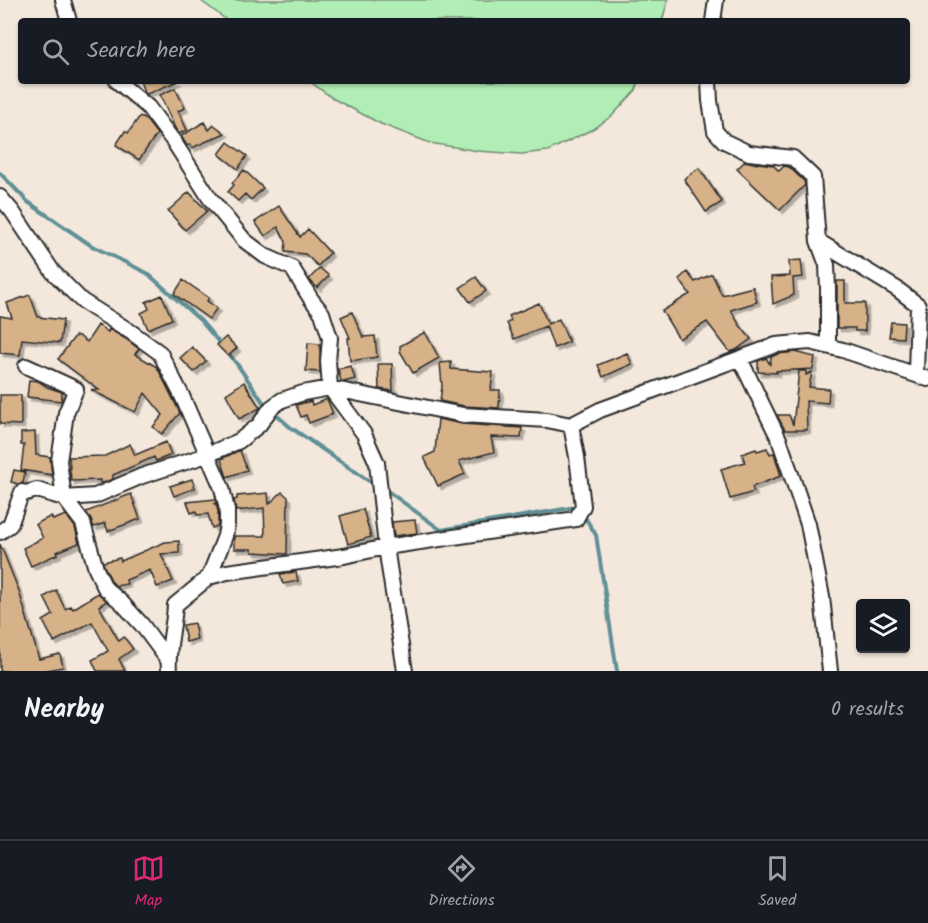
<!DOCTYPE html>
<style>
:root{--surface:#171b24;--page:#20242c;--text:#f1f3f6;--muted:#9ea1a6;--line:#363941;--accent:#db2777}
body{margin:0;font-family:Kalam,sans-serif;background:var(--page);color:var(--text)}
.controls{position:absolute;right:18px;bottom:18px;display:grid;overflow:hidden;border-radius:6px;box-shadow:0 2px 4px #0004}
.controls button{width:54px;height:54px;display:grid;place-items:center;padding:0;border:0;border-bottom:2px solid var(--line);background:var(--surface);color:var(--text);font:30px sans-serif}
.list{margin:0;padding:0;list-style:none}
h2{display:flex;justify-content:space-between;align-items:center;height:78px;margin:0;padding:0 24px;font-size:26px}
h2 small{font-size:20px;font-weight:400;color:var(--muted)}
.icon{flex:none;width:33px;height:33px;fill:none;stroke:currentColor;stroke-width:2;stroke-linecap:round;stroke-linejoin:round}
.map{position:relative;flex:none;width:928px;height:671px;overflow:hidden}
.search{position:absolute;background:var(--surface);box-shadow:0 2px 4px #0004;left:18px;right:18px;top:18px;height:66px;display:flex;align-items:center;gap:15px;box-sizing:border-box;padding:0 21px;border-radius:6px;color:var(--muted);font-size:22px}
.sheet{height:168px;background:var(--surface)}
nav{display:flex;justify-content:space-around;align-items:center;box-sizing:border-box;height:84px;border-top:2px solid var(--line);background:var(--surface);font-size:16px;color:var(--muted)}
nav a{display:grid;justify-items:center;gap:3px}
nav .on{color:var(--accent)}
.map>svg:first-child{display:block}
.green{fill:#b0eeb5;stroke:#6e8c70;stroke-width:1.5}
.lines{fill:none;stroke-linecap:round;stroke-linejoin:round}
.stream{stroke:#608f97;stroke-width:4}
.building{fill:#d7b188;stroke:#2b2b2b;stroke-width:1.5;filter:url(#shadow)}
.minor-casing{stroke:#2b2b2b;stroke-width:18}
.minor{stroke:#fff;stroke-width:14}
</style>
<div class="map">
<svg width="928" height="671" viewBox="0 0 928 671">
<defs>
<filter id="shadow"><feDropShadow dx="3.5" dy="3.5" stdDeviation="0" flood-color="#0004"/></filter>
</defs>
<rect width="100%" height="100%" fill="#f3e8db"/>
<filter id="ink" filterUnits="userSpaceOnUse"><feTurbulence type="fractalNoise" baseFrequency=".0167" numOctaves="2"/><feDisplacementMap in="SourceGraphic" scale="12" xChannelSelector="R" yChannelSelector="G"/><feConvolveMatrix kernelMatrix="1 2 1 2 8 2 1 2 1" color-interpolation-filters="sRGB"/></filter>
<g filter="url(#ink)">
<!-- green -->
<path class="green" d="M200,0h468l-6,21h-434z
M309,81h330l-3,9 -24,26 -21,14 -43,21 -27,3 -43,-3 -48,-8 -49,-19 -47,-25z"/>
<g class="lines">
<!-- stream -->
<path class="stream" d="M0,173l28,29 64,44 55,27 54,48 21,25
M227,352l10,12 28,41 25,22 79,54
M389,492l52,38 135,-23
M586,519l10,16 21,136"/>
</g>
<!-- building -->
<path class="building" d="M140,81h38l-31,13 -3,-2z
M175,88l10,20 -7,3 9,19 -8,4 -4,-6 -15,-33z
M140,116l7,5 10,13 -18,26 -23,-15 9,-14 3,2z
M204,122l5,8 5,-5 11,8 -33,15 -2,-4 -3,2 -6,-10z
M228,142l19,14 -9,13 -19,-15z
M745,161l12,3 1,-1 15,2 6,6 5,-5 5,1 15,14 1,4 -25,25 -43,-41z
M699,168l23,34 -16,10 -22,-33z
M244,170l19,18 -12,12 -6,-6 -7,7 -10,-9 6,-7 -2,-2z
M189,192l18,19 -22,19 -17,-19z
M279,206l21,31 8,-8 22,24 -12,13 -13,-12 -20,-2 1,-10 -8,-15 -13,9 -10,-14z
M801,260l2,17 -10,1 1,17 -21,9 -2,-27 19,-1 -1,-15z
M320,268l9,8 -12,12 -8,-9z
M687,272l8,10 17,-8 10,21 31,-8 4,15 -26,8 8,14 12,15 -15,11 -6,2 -23,-30 -28,17 -17,-28 28,-17 -11,-15z
M476,277l10,14 -16,11 -10,-14z
M183,280l26,18 -2,3 10,7 -8,11 -35,-25z
M837,281h8v22h20v28h-10v-3h-18z
M30,295l8,22 25,3 -3,23 -38,-4 -2,16 -20,-2v-37l12,2 -5,-15z
M162,295l10,24 -24,10 -7,-16 8,-4 -3,-7z
M539,303l9,21 11,-5 10,23 -15,6 -8,-22 -32,13 -7,-16 4,-2 -2,-5z
M352,312l11,25 12,-1 2,21 -27,4 -2,-23h2l-9,-21z
M891,322l13,1 -1,15 -14,-1z
M98,325l10,7 1,-3 17,10 13,10 -4,5 22,13 23,46 -18,21 -9,-7 10,-12 -18,-22 -10,19 -44,-22h8l-41,-31 17,-23h4l8,6z
M425,332l14,26 -26,15 -13,-22v-5z
M226,337l11,11 -9,8 -11,-11z
M308,343l12,1v28l-14,-1z
M192,347l14,14 -12,11 -14,-14z
M795,352l20,5 -2,12 -37,2 1,2 -19,-1v-11l8,-3 4,6 1,-7 7,-3z
M627,353l5,11 -29,13 -5,-12z
M451,362v7l42,3 -2,18h9l-1,18 -35,-2 -24,-5 2,-15 -2,-23z
M378,364h14l1,27 -14,-2z
M351,366l4,13 -11,3 -3,-1 -3,-12z
M799,371h7v4l6,-3 -3,15 20,2 -1,14 -22,-2 1,29h-22l-8,-15h12l4,10z
M29,380l9,1 9,6 15,5 -1,9 -34,-4z
M244,382l16,26 -21,11 -13,-25z
M0,395h21v30l-21,-1z
M327,399l6,15 -24,9 -3,-8 -5,2 -5,-12 15,-4 1,4z
M438,419l24,5 60,4 -1,10 -30,-1 3,15 -35,9 6,13 -27,12 -14,-29 11,-5z
M35,432l1,23 14,2 2,18 -31,-5 3,-25h-3v-12z
M166,442l5,13 -15,6 -2,-4 -41,18v4l-10,4h-3v-3l-29,1 -2,-24 36,-1 25,-12 5,11z
M767,448l3,6 4,-1 7,23 -29,11 2,5 -24,7 -9,-30 24,-7 -3,-8 14,-5 1,2z
M240,450l7,20 -20,7 -6,-18z
M14,470l11,2 -2,11 -5,1 -7,-2z
M192,479l3,9 -21,8 -4,-10z
M282,492l6,5 -1,57 -35,-2v-3h-18v-13h31l-1,-28 -28,3 -2,-11 3,-1v-3l31,-3 1,11z
M131,494l9,25 -32,12 -3,-8 -11,4 -4,-9 -4,-6z
M215,499l1,4 -2,1h2l2,7v15l-6,2 -4,-14 -11,1 -1,-4 -5,2 -4,-11z
M363,509l8,28 -23,7 -8,-28z
M66,515l9,12 4,16 -22,9 1,2 -27,12 -8,-18 20,-10 -7,-14 15,-8 2,4z
M415,520l2,13 -23,3 -2,-14z
M179,541v12l-18,1 12,27 -16,6 -7,-17 -24,10 1,4 -11,2 -4,-4 -8,-16 -1,-4 17,-4 1,3 44,-19z
M0,544l19,47 20,68 21,-5 3,13 -21,4h-42z
M296,572l2,9 -15,3 -3,-10z
M56,590l9,19 6,-3 2,3 25,-16 9,8 -8,5 20,35 5,-4 9,12 -14,10 6,12h-28l-5,-11 16,-9 -16,-29 -38,20 -11,-21 10,-6 -9,-18z
M194,623l3,16 -11,3 -3,-17z"/>
<g class="lines">
<!-- minor casing -->
<g class="minor-casing">
<path id="minor" d="M63,0l6,21
M713,21l3,-21
M117,81l31,26 26,35 35,55 35,43 21,16 27,12 19,31 11,14 8,25 -2,23 2,27 34,46 13,29 9,84 19,124
M709,81l1,20 5,30 9,10 25,12 44,5 20,19 5,64 9,24 1,24v57
M0,197l12,14 41,61 29,29 49,31 29,21 22,43 40,92 5,22v15l-2,11 -16,41
M818,241l79,48 21,16 -2,69
M740,359l39,80 29,85 14,73 8,74
M26,366l50,23 -10,24 -7,48 5,37 19,25 13,46 9,19 17,15 20,22 26,35
M0,532l10,-7 12,-33 4,1 11,-3 27,8 31,-2 47,-20 65,-21 32,-14 20,-16 12,-17 11,-8 21,-7 27,-5 133,27 84,5 24,5 29,-15 176,-65 34,-3 33,8 85,29
M169,671c-2,-22 5,-44 6,-66l34,-28 18,-5 117,-16 42,-9 190,-28 7,-13 -6,-49 -6,-32"/>
</g>
<!-- minor -->
<use href="#minor" class="minor"/>
</g>
</g>
</svg>
<div class="controls">
<button><svg class="icon" aria-label="layers" viewBox="0 0 24 24"><path d="M12 4l9 5-9 5-9-5zM3 14l9 5 9-5"/></svg></button>
</div>
<div class="search"><svg class="icon" aria-label="search" viewBox="0 0 24 24"><circle cx="10" cy="10" r="6"/><path d="M15 15l6 6"/></svg>Search here</div>
</div>
<section class="sheet">
<h2>Nearby<small>0 results</small></h2>
<ul class="list">
</ul>
</section>
<nav>
<a class="on"><svg class="icon" aria-label="map" viewBox="0 0 24 24"><path d="M3 6l6-2 6 2 6-2v14l-6 2-6-2-6 2zM9 4v14M15 6v14"/></svg>Map</a>
<a><svg class="icon" aria-label="directions" viewBox="0 0 24 24"><path d="M12 3l9 9-9 9-9-9zM9 14v-3h6M13 9l2 2-2 2"/></svg>Directions</a>
<a><svg class="icon" aria-label="saved" viewBox="0 0 24 24"><path d="M7 4h10v16l-5-4-5 4z"/></svg>Saved</a>
</nav>
